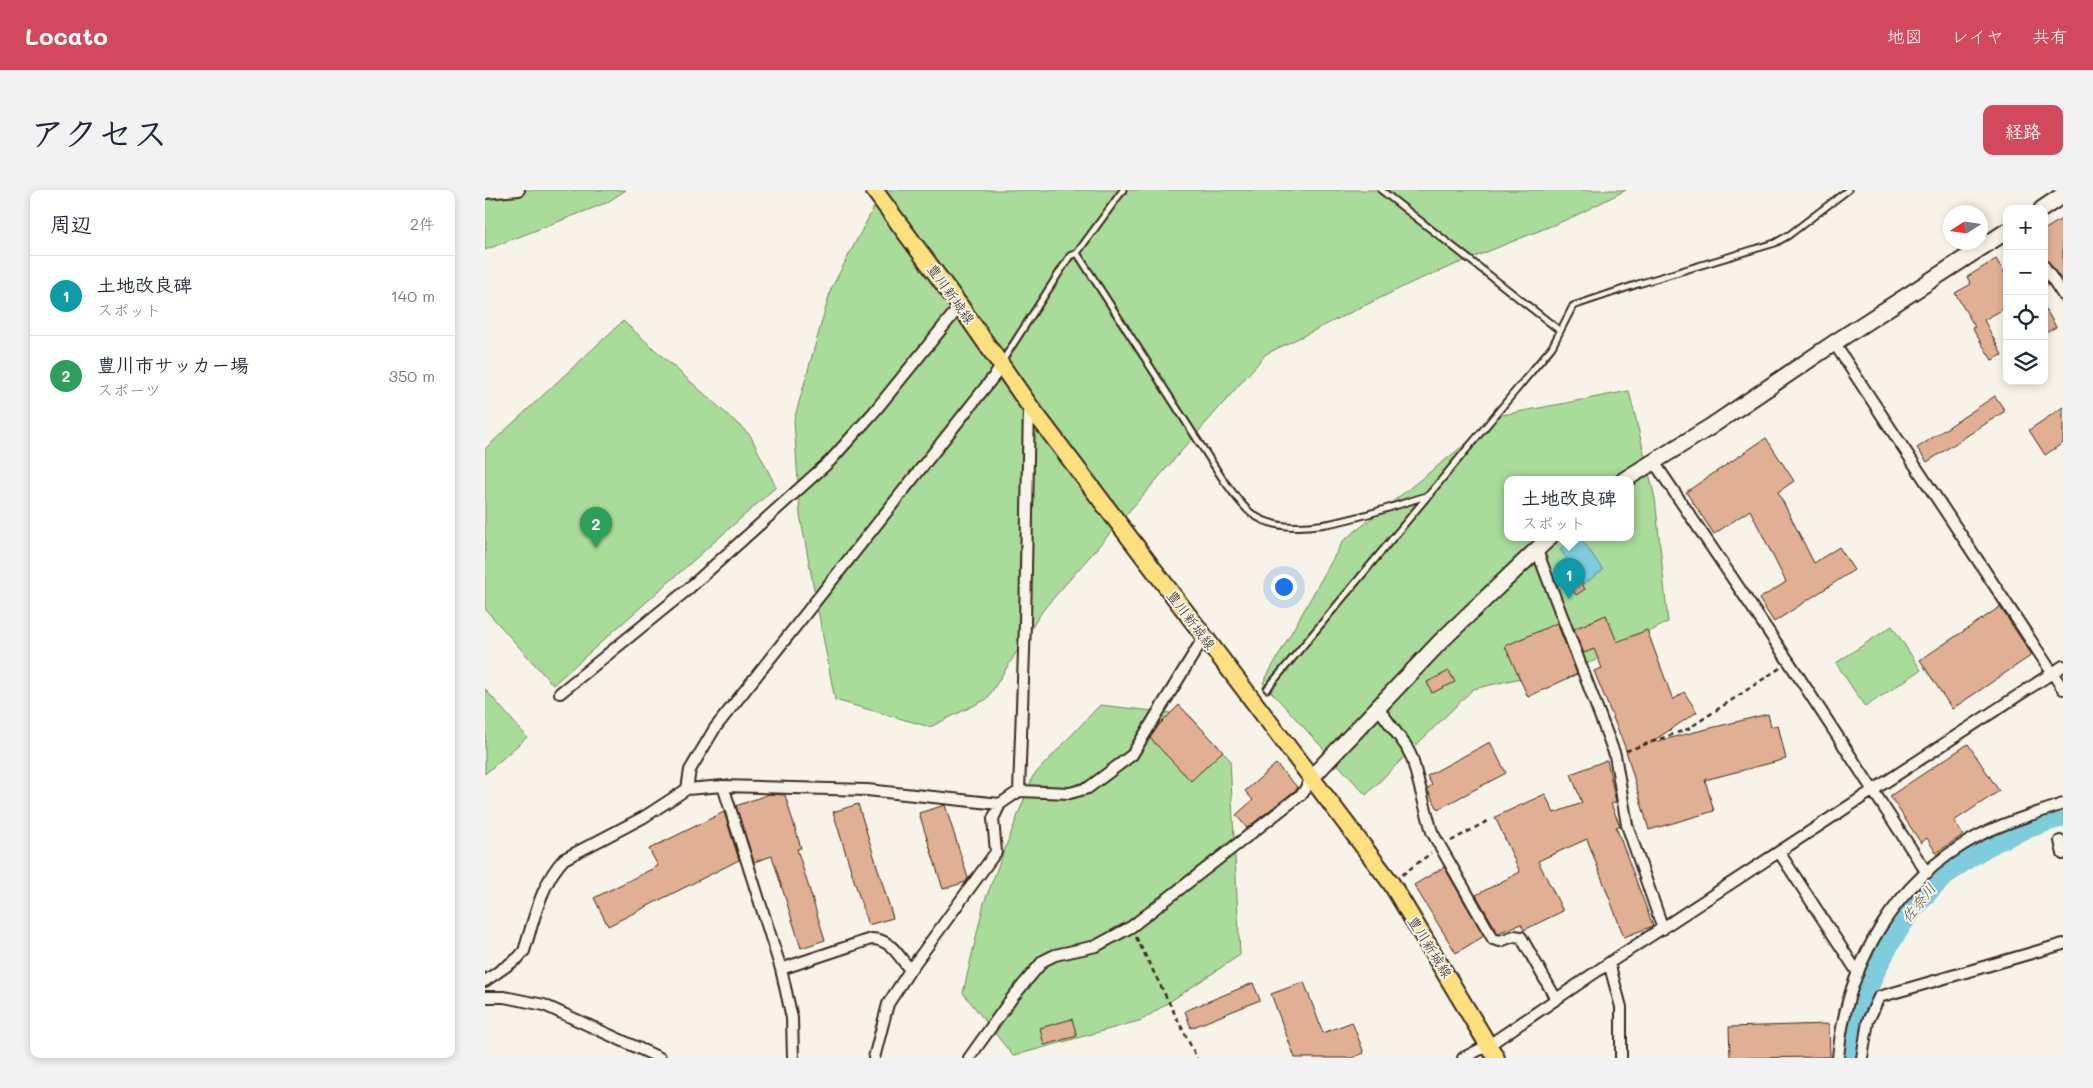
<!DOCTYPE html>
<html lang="ja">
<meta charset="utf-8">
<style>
:root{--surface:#fff;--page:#f2f2f3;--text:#1f2937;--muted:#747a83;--line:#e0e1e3;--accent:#d1495b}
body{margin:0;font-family:Mali,"Klee One",sans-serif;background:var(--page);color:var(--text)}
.controls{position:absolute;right:15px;top:15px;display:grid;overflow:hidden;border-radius:10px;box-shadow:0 2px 8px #0003}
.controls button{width:45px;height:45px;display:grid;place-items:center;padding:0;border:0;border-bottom:1px solid var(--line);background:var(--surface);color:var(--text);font:25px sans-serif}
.compass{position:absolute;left:1458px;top:15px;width:45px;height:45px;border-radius:50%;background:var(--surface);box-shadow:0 2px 8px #0003;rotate:258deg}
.you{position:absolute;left:798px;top:396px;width:18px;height:18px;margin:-12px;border:4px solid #fff;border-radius:50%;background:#1a73e8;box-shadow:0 0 0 8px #1a73e833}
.badge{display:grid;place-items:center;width:32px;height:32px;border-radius:50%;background:var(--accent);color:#fff;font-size:16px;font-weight:700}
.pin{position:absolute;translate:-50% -41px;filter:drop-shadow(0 1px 2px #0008)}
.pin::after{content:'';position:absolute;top:26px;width:18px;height:15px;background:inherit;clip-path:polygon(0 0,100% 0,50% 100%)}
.popup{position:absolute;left:1019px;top:286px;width:130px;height:65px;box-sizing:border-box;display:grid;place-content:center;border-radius:10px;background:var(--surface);filter:drop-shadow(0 1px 4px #0005);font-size:16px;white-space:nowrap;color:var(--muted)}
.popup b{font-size:19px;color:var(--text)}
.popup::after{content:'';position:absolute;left:50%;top:100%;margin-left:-10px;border:10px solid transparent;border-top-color:var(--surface)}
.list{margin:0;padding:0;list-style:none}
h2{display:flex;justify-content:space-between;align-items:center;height:65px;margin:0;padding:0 20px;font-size:21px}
h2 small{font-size:16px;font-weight:400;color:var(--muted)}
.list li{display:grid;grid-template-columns:32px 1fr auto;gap:15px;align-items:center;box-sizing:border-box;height:80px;padding:0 20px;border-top:1px solid var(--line)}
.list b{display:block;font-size:19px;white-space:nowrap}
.list p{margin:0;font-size:16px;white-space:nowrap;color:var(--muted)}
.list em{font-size:16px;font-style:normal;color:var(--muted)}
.icon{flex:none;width:28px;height:28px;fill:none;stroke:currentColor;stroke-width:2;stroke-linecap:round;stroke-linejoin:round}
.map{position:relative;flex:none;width:1578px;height:868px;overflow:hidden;border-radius:10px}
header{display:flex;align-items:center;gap:30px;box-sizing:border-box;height:70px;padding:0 25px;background:var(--accent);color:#fff}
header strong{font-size:24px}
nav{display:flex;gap:28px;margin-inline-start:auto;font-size:18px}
.intro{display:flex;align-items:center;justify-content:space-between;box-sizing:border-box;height:120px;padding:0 30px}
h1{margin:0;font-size:35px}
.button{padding:12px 22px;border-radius:10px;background:var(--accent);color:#fff;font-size:18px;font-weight:700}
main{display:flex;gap:30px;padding:0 30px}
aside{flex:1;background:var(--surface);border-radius:10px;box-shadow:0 2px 8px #0003}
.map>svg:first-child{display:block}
.green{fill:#a9db9b;stroke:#72825c;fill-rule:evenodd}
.water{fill:#7eccdc;stroke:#638b90}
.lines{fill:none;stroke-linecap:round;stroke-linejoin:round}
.river{stroke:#7eccdc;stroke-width:24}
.building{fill:#e1af93;stroke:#3b2a1e}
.lane-casing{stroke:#3b2a1e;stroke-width:9}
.street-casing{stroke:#3b2a1e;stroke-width:14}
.secondary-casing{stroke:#3b2a1e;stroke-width:19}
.primary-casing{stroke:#3b2a1e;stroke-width:20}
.path{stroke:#3b2a1e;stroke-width:2.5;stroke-dasharray:5 4;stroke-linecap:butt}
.lane{stroke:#f7f3e8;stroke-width:5}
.street{stroke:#f7f3e8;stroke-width:10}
.secondary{stroke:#f7f3e8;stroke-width:15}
.primary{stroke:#fce080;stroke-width:16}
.labels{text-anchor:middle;stroke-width:4;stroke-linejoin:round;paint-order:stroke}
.street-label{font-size:14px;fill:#3b2a1e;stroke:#f7f3e8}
.water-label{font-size:15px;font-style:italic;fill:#4c524e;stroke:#f7f3e8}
</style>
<header>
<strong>Locato</strong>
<nav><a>地図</a><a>レイヤ</a><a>共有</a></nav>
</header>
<div class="intro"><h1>アクセス</h1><a class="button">経路</a></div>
<main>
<aside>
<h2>周辺<small>2件</small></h2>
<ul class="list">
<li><span class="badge" style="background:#0f9aa8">1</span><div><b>土地改良碑</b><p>スポット</p></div><em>140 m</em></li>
<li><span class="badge" style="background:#2e9e5b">2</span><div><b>豊川市サッカー場</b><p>スポーツ</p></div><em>350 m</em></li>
</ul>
</aside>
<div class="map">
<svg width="1578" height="868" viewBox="0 0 1578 868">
<rect width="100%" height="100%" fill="#f7f3e8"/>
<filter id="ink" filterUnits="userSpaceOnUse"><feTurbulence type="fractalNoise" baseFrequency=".02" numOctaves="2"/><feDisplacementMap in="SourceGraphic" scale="10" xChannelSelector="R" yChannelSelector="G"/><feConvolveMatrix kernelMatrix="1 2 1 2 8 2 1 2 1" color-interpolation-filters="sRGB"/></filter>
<g filter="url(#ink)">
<!-- green -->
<path class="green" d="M0,0h141l-20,13 -121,47z
M398,0h743l-53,27 -158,64 -149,73 -223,256 -56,89 -57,28 -95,-27 -35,-185 -6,-95 37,-131z
M138,131l127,114 26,52 -223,198 -68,-76v-160z
M1144,201l26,107 13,124 -74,39 -121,28 -107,106 -103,-112 80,-142 159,-126zM1023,290h122v58h-122z
M1407,436l29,44 -56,37 -29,-44z
M0,499l42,48 -42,37z
M615,515l89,10 41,45 10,195 -98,65 -129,36 -50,-63 21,-90 49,-127z"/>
<!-- water -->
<path class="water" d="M1091,348h5l22,32 -19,14 -24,-35z"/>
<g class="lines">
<!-- river -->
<path class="river" d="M1365,868c5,-71 51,-155 110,-196 29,-22 68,-38 103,-47"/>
</g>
<!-- building -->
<path class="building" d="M1578,28v58l-3,2 -11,-16 -5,-3v-29z
M1511,69l11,18v30l-23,13 18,35 -10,5 -20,-32 3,-1 -20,-34 16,-9 -4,-7z
M1559,116l12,21 -12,7z
M1510,206l10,15 -78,51 -10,-14z
M1578,217v36l-18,12 -16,-25z
M1281,248l28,43 -16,11 36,71 25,-16 15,23 -80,52 -15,-23 27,-17 -36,-72 -36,24 -28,-42z
M1091,386l9,13 -9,6 -9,-13z
M1515,417l32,48 -80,54 -32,-49z
M1121,425l11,27 30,-12 26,70 11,-8 13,20 -47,31 118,-29 3,13 7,-2 8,34 -81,21 9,31 -65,19 -24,-83 -31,-76 8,-3 -8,-19 -10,4 -10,-24z
M1072,433l20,51 -49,23 -23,-51z
M964,481l6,11 -23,11 -5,-11z
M694,515l44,46 -32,30 -41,-43 9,-13z
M1005,552l16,31 -68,36 -11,-20 5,-4 -5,-9z
M1483,554l31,47 -45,30 9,14 -27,18 -9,-15 -6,5 -31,-47z
M1122,570l9,42 -5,2 9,22 -4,1 37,99 -29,11 -37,-98 -49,22 25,50 -39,19 -3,-6 -23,9 -22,-38 44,-23 -25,-55 50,-23 9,19 28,-10 -11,-29z
M791,574l22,24 -51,40 -11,-13 17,-15 -8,-9z
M284,604l16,1 16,53 -4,1 28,91 -24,8 -29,-92 -18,6 -18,-56z
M373,614l35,114 -25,7 -35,-113z
M460,615l23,73 -2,4 -23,7 -24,-76z
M239,622l15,48 -131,66 -14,-28 64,-32 -9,-17z
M959,677l40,69 -28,17 -42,-68z
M819,792l19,51 29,-11 12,31 -12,5h-57l-24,-64z
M768,793l7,17 -69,28 -6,-17z
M587,829l5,17 -33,9 -4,-17z
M1344,834l1,33 -100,1 -1,-31z"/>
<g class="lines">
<!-- lane casing -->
<g class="lane-casing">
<path id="lane" d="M896,0l178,140
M592,63l147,228c9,11 16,23 27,32 43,34 132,-5 179,-18
M518,170l67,-104 7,-3 46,-63
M782,499l285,-342 21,-41 65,-22 137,-41 14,-8 59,-45"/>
</g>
<!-- street casing -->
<g class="street-casing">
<path id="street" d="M0,3l34,-3
M1559,76l19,29
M1349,153l229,346
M1169,272l135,200 138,211
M1051,358l79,207 12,70 36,104
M75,503l127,-103 143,-129 44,-49 86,-106
M894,519l27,37 6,12 20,74 61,107 7,2 14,-5 7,1 35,62
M238,596l58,183 11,49 1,40
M202,599l3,-19 25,-42 284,-358 1,-5
M534,601l6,-167 4,-219
M1575,651l3,13
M1294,662l79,121
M1124,773l12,44v51
M296,779l90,-30c20,0 27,16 39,31
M0,791l33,-23 6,-7c10,-31 17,-68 40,-92l80,-42 43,-28 36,-3 144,4 133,14
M0,807h19l40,8 116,53
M389,868l14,-54 22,-34 86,-118 -3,-33 7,-15 19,-13 51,2 18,-5 44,-33 72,-118
M484,868l43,-60 31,-37 12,-6 41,-9 35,-19 172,-134 9,-16
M978,868l26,-13 120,-82 454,-297
M1353,868c8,-93 56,-177 140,-222 26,-14 57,-22 85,-32
M1377,868l6,-37 11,-24 184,-53"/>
</g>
<!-- secondary casing -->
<g class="secondary-casing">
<path id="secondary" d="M1557,19l21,-14
M1139,290l86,-53 124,-84 173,-112
M827,587l129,-136 108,-103"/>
</g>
<!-- primary casing -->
<g class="primary-casing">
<path id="primary" d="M389,0l86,116 69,99 362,478 105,175"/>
</g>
<!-- path -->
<path class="path" d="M1141,561l62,-22 92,-61
M966,651l38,-21
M917,685l29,-22
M651,747l61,121"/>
<!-- lane -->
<use href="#lane" class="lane"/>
<!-- street -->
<use href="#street" class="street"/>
<!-- secondary -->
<use href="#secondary" class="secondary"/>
<!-- primary -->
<use href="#primary" class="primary"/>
</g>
</g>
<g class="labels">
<!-- street labels -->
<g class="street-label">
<text transform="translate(466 104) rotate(54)" y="5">豊川新城線</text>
<text transform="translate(706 430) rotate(53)" y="5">豊川新城線</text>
<text transform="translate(945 757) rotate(58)" y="5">豊川新城線</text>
</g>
<!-- water labels -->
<g class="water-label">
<text transform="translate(1434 713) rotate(-51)" y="5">佐奈川</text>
</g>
</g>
</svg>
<div class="controls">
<button>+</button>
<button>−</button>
<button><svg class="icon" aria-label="locate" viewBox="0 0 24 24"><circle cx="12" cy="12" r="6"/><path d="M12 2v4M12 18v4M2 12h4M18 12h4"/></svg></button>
<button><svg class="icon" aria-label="layers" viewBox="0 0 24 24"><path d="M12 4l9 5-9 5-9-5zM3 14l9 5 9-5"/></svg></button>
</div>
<svg class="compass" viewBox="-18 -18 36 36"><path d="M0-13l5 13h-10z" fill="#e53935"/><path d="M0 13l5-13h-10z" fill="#747a83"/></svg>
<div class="you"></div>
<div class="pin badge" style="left:1084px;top:409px;background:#0f9aa8">1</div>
<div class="popup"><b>土地改良碑</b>スポット</div>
<div class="pin badge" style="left:111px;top:358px;background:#2e9e5b">2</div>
</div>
</main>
